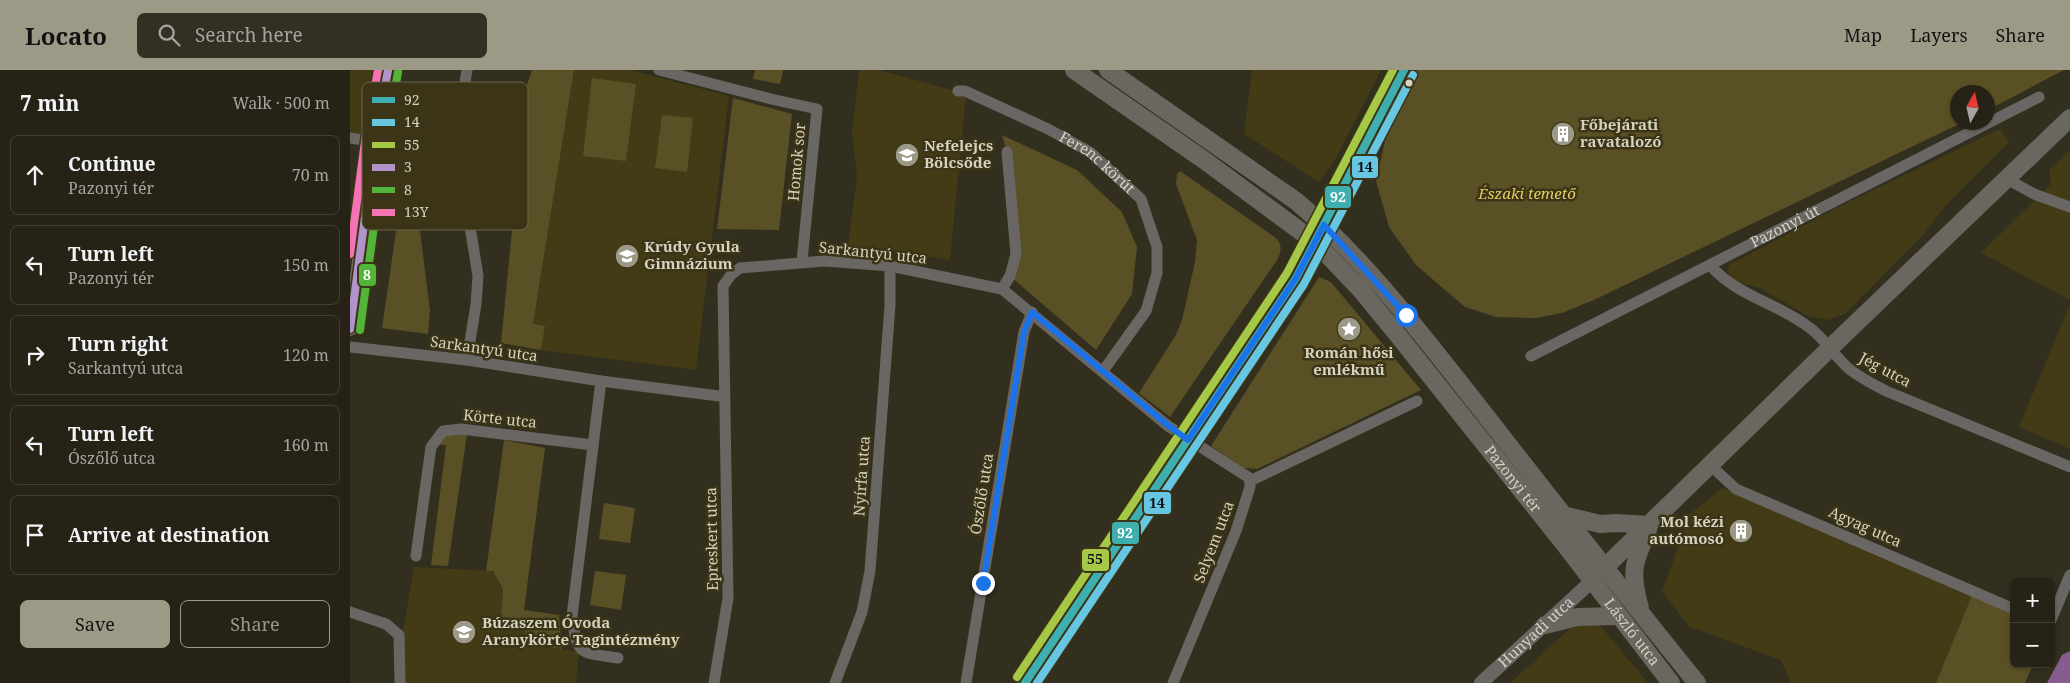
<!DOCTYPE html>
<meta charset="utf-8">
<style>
:root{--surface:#262316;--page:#322f23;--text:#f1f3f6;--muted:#a4a4a1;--line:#424035;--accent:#9c9987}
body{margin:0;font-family:"Noto Serif",serif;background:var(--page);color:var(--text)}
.controls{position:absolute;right:15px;bottom:15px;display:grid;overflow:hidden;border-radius:8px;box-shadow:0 1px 4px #0004}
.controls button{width:45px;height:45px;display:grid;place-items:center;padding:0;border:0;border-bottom:1px solid var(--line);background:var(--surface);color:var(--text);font:25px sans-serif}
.compass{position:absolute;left:1600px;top:15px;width:45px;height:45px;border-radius:50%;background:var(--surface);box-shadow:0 1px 4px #0004;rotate:8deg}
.stop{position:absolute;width:15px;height:15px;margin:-11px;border:4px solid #1a73e8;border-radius:50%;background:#fff}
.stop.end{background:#1a73e8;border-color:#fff;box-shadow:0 1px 5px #0008}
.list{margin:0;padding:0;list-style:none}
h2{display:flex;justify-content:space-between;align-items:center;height:65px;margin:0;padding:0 20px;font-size:21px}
h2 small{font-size:16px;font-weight:400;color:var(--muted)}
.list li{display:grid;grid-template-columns:32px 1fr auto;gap:15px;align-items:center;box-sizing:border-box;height:80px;margin:0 10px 10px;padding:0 10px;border:1px solid var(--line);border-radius:8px}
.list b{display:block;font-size:19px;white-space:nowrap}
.list p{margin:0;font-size:16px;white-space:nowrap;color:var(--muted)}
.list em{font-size:16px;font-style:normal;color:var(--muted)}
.actions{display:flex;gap:10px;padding:15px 20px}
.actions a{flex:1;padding:11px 0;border:1px solid var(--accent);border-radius:8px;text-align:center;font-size:18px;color:var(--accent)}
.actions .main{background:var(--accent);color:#111}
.icon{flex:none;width:28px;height:28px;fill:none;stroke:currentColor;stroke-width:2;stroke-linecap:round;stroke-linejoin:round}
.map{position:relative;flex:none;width:1720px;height:613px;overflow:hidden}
header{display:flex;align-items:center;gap:30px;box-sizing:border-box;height:70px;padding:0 25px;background:var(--accent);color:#111}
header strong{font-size:24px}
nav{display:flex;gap:28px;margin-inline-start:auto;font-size:18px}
.search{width:350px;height:45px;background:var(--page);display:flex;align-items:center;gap:12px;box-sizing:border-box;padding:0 18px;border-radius:8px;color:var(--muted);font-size:19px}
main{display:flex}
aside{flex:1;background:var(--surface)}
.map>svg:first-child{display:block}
.built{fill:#433a16}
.green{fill:#5a5025}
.water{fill:#875c8e}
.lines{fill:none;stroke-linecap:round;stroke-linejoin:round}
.minor{stroke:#696664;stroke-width:11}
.tertiary{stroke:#696664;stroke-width:14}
.primary{stroke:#6a6660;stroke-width:18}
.bus-1-casing{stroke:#3b3416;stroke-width:11}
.bus-2-casing{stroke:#3b3416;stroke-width:11}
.bus-3-casing{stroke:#3b3416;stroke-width:11}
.bus-4-casing{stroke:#3b3416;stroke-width:11}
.bus-5-casing{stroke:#3b3416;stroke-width:11}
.bus-6-casing{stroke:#3b3416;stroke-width:11}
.bus-1{stroke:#3eaeae;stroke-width:8}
.bus-2{stroke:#67c6e1;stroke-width:8}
.bus-3{stroke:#a5c847;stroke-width:8}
.bus-4{stroke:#b093c9;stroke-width:8}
.bus-5{stroke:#52b539;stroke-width:8}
.bus-6{stroke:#f373b3;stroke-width:8}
.route{stroke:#1a73e8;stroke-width:6}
.bus-dot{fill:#d5d2c0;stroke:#3b3416;stroke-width:2}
.labels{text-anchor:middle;stroke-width:5;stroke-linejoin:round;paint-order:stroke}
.poi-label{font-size:15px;font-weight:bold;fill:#d5d2c0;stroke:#3b3416;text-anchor:start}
.street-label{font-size:15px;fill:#d5d2c0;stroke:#3b3416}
.park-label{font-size:15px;font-style:italic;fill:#e5ce63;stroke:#3b3416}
.key{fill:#3b3416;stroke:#696349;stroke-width:1}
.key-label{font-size:14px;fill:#d5d2c0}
.line-badge{stroke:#3b3416;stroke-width:2}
.badge-label{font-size:14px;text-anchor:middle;font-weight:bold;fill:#fff}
.pale-badge-label{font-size:14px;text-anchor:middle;font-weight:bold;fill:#111}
</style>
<header>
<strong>Locato</strong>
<div class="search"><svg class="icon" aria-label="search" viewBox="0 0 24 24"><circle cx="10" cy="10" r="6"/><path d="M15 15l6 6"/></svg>Search here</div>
<nav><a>Map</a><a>Layers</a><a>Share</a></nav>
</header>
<main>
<aside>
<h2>7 min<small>Walk · 500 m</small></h2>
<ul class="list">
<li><svg class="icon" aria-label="ahead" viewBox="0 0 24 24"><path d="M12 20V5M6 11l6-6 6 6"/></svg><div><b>Continue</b><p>Pazonyi tér</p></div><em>70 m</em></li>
<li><svg class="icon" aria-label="left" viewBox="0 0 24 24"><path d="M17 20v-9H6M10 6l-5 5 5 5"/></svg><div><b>Turn left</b><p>Pazonyi tér</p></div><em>150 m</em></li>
<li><svg class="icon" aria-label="right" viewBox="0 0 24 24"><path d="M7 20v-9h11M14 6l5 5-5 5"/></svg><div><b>Turn right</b><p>Sarkantyú utca</p></div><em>120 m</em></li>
<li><svg class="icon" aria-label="left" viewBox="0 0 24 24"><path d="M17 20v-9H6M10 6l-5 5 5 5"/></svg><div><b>Turn left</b><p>Ószőlő utca</p></div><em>160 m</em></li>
<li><svg class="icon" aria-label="arrive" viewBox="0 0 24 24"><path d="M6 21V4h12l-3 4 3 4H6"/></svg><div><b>Arrive at destination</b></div></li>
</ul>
<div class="actions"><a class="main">Save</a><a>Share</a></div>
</aside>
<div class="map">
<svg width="1720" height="613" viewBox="0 0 1720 613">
<rect width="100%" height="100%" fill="#332f1e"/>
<!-- built -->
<path class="built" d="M0,0h24l-11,65 -13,-2z
M224,0h56l99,26 -33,274 -155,-20 4,-24 -12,-1z
M509,0h20l87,24 -16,166 -102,-15 9,-68 -5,-45z
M902,0h129l-44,86 -18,26 -75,-48z
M1650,59l9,13 -62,62 -23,30 -79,80 -18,6 -19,-4 -48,-28 -20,-5 -10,-6 -2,-6 1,-6 113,-60z
M1720,80v150l-89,-47 70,-69 -2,-14z
M1720,234v145l-51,-22z
M1372,418l250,107 -36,88h-145l-10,-23 -91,-33 -28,-35 28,-78z
M64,497l79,4 10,18 -2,28 25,3 -2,24 55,8 -3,31h-176v-34z
M1225,554l25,1 48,58h-138z"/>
<!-- green -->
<path class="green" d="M182,0h42l-41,254 12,2 -4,24 -40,-7 22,-224v-22z
M405,0h28l-3,14 -27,-5z
M1067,0h647l-76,40v-18h-30v30l3,1 -365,176 -34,14 -26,5 -40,-1 -31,-10 -49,-42 -27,-38 -13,-46 11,-48z
M242,8l44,6 -10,77 -43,-5z
M383,28l59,16 -13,116 -62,-1z
M312,45l31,3 -6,54 -32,-4z
M652,65l75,35 45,42 15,35 -5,47 -36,56 -86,-74 6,-22 -9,-102z
M59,73l21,168 -2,23 -46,-6z
M830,101l96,67c7,8 5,14 1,22l-107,157 -31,-24 37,-58 6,-15 13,-58 2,-22 -21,-56 1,-10z
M969,207l12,5 90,108 -164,79 -13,-1 -33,-22z
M117,364l-19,132 -17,-1 15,-120h-9l5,-10z
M154,370l41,8 -21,162 35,5 3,34 -38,-5 2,-24 -25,-3 2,-28 -10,-18h-7z
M254,433l31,5 -5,35 -31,-4z
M245,501l31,4 -5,35 -31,-5z
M1622,525l42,18v51h19l-8,19h-89z"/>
<!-- water -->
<path class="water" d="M1720,581v32h-23l15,-28z"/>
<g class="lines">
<!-- minor -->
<g class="minor">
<path d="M117,0l-9,56 7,70 13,80 -2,28 -9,56"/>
<path d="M309,0l112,29 46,10 -15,152"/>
<path id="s1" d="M608,21h7l83,38 42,23 51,47 16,48v26l-11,38 -43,60"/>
<path d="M0,68l25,4"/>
<path d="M1657,109l27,15 36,13"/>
<path d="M1360,195c26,31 68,38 100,63 14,10 24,27 37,39 11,10 26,17 39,24l184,76"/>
<path d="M652,219l8,-13 6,-22 -9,-102"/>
<path d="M0,277l117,13 134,21 118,15 5,-2"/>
<path id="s2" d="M1181,286l508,-259"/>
<path d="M251,311l-29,235c5,41 8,36 46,42"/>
<path d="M1360,395l26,24 278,120"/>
<path d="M900,411l167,-80"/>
<path d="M66,486l15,-109 12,-16 18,-2 132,16"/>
<path d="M0,542l36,12 13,11 1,48"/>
<path d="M1701,550l19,-45"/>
<path d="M364,613l14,-85 -5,-312 8,-11 9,-7 84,-7 66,5 112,23 166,137 80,51 2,4v6l-14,44 -63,152"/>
<path d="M485,613l27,-71 8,-41 20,-266v-39"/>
<path d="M616,613l58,-351 8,-20"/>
</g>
<!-- tertiary -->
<g class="tertiary">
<path d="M0,259l25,-187 13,-72"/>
<path d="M675,613l271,-405 108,-208"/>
<path id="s3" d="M1131,613l111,-102"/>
</g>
<!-- primary -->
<g class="primary">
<path id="s4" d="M724,0l130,90 111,82 45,47 37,45 168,211 106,138"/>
<path d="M758,0l188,131c70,59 126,134 183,206 72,92 144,185 218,276"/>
<path d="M1213,445l37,9 16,-1 33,2"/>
<path d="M1247,505l233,-227 240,-230"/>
<path d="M1290,538c-10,-35 -7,-45 8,-77"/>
<path d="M1195,555l32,-8 41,-1"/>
</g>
<!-- bus-1 casing -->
<g class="bus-1-casing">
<path id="bus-1" d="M675,613l271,-405 108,-208"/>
</g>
<!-- bus-2 casing -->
<g class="bus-2-casing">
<path id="bus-2" d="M687,613l267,-399 109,-209"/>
</g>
<!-- bus-3 casing -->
<g class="bus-3-casing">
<path id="bus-3" d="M667,607l270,-404 106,-203"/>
</g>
<!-- bus-4 casing -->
<g class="bus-4-casing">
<path id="bus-4" d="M0,259l25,-187 13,-72"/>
</g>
<!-- bus-5 casing -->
<g class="bus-5-casing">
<path id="bus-5" d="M10,260l25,-186 13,-72"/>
</g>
<!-- bus-6 casing -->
<g class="bus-6-casing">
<path id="bus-6" d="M0,184l15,-113 13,-71"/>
</g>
<!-- bus-1 -->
<use href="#bus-1" class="bus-1"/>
<!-- bus-2 -->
<use href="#bus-2" class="bus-2"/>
<!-- bus-3 -->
<use href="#bus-3" class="bus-3"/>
<!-- bus-4 -->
<use href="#bus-4" class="bus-4"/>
<!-- bus-5 -->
<use href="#bus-5" class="bus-5"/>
<!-- bus-6 -->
<use href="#bus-6" class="bus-6"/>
</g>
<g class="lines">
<!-- route -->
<path class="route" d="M633,513l41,-251 8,-20 133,111 23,17 108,-162 28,-53 82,90"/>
</g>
<!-- icons -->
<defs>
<g id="building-disc" transform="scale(1.25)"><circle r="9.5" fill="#9c9987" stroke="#3b3416"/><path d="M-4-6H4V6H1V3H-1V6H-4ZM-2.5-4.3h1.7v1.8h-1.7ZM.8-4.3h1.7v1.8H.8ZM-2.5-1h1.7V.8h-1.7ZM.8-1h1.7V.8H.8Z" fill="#fff"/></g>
<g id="school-disc" transform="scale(1.25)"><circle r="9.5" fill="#9c9987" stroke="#3b3416"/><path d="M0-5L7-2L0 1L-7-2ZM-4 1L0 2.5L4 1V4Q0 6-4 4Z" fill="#fff"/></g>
<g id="sight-disc" transform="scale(1.25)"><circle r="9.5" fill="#9c9987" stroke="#3b3416"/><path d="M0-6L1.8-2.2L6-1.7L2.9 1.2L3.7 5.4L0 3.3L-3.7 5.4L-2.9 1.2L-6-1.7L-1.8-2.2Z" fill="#fff"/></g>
</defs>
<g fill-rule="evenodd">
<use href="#building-disc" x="1213" y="64"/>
<use href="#school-disc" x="557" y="85"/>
<use href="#school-disc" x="277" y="186"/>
<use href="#sight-disc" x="999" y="259"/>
<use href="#building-disc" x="1391" y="461"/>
<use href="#school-disc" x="114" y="562"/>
</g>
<!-- markers -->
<circle class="bus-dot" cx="1059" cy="13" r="4.5"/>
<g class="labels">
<!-- poi labels -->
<g class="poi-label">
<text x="1230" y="60">Főbejárati<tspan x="1230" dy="17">ravatalozó</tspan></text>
<text x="574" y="81">Nefelejcs<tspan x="574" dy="17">Bölcsőde</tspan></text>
<text x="294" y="182">Krúdy Gyula<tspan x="294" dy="17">Gimnázium</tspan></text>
<text x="999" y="288" text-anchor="middle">Román hősi<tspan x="999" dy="17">emlékmű</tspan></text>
<text x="1374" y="457" text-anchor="end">Mol kézi<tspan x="1374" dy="17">autómosó</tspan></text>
<text x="132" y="558">Búzaszem Óvoda<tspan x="132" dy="17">Aranykörte Tagintézmény</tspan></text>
</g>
<!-- street labels -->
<g class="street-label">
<text transform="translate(447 92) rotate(-85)" y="5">Homok sor</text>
<text dy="5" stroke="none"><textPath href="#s1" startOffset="158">Ferenc körút</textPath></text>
<text dy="5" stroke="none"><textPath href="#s2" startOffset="285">Pazonyi út</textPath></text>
<text transform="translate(523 183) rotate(6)" y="5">Sarkantyú utca</text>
<text transform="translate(134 279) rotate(8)" y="5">Sarkantyú utca</text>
<text transform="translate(1535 300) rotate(28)" y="5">Jég utca</text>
<text transform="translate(150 349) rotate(6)" y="5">Körte utca</text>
<text transform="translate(512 406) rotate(-86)" y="5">Nyírfa utca</text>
<text dy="5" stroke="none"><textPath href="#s4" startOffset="605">Pazonyi tér</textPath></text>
<text transform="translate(632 424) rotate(-81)" y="5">Ószőlő utca</text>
<text transform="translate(1515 457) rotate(24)" y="5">Agyag utca</text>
<text transform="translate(362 469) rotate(-91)" y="5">Epreskert utca</text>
<text transform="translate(864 472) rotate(-69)" y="5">Selyem utca</text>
<text dy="5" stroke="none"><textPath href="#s3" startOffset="75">Hunyadi utca</textPath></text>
<text dy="5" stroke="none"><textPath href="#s4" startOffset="799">László utca</textPath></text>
</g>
<!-- park labels -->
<g class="park-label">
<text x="1177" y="129">Északi temető</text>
</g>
</g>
<!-- legend -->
<rect x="12" y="12" width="166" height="148" rx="8" class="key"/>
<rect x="22" y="27" width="23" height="6" fill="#3eaeae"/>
<rect x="22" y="49" width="23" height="7" fill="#67c6e1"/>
<rect x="22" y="72" width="23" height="6" fill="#a5c847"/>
<rect x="22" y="94" width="23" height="7" fill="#b093c9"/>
<rect x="22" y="117" width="23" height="6" fill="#52b539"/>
<rect x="22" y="139" width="23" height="7" fill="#f373b3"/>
<g class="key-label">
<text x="54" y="35">92</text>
<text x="54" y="57">14</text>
<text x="54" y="80">55</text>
<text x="54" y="102">3</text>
<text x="54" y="125">8</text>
<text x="54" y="147">13Y</text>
</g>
<g class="line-badge">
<rect x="1001" y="85" width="28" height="24" rx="5" fill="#67c6e1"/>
<rect x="974" y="115" width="28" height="24" rx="5" fill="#3eaeae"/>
<rect x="8" y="193" width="19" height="24" rx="5" fill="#52b539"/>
<rect x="793" y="421" width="29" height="24" rx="5" fill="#67c6e1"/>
<rect x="761" y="451" width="29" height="24" rx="5" fill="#3eaeae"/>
<rect x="731" y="478" width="29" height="24" rx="5" fill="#a5c847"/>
</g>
<g class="badge-label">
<text x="988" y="132">92</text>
<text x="17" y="210">8</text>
<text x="775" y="468">92</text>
</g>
<g class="pale-badge-label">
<text x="1015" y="102">14</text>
<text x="807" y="438">14</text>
<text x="745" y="494">55</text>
</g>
</svg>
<div class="controls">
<button>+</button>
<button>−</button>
</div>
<svg class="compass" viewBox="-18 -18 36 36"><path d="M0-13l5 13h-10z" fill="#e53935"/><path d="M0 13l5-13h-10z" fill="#a4a4a1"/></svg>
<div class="stop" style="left:1056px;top:245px"></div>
<div class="stop end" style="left:633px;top:513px"></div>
</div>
</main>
